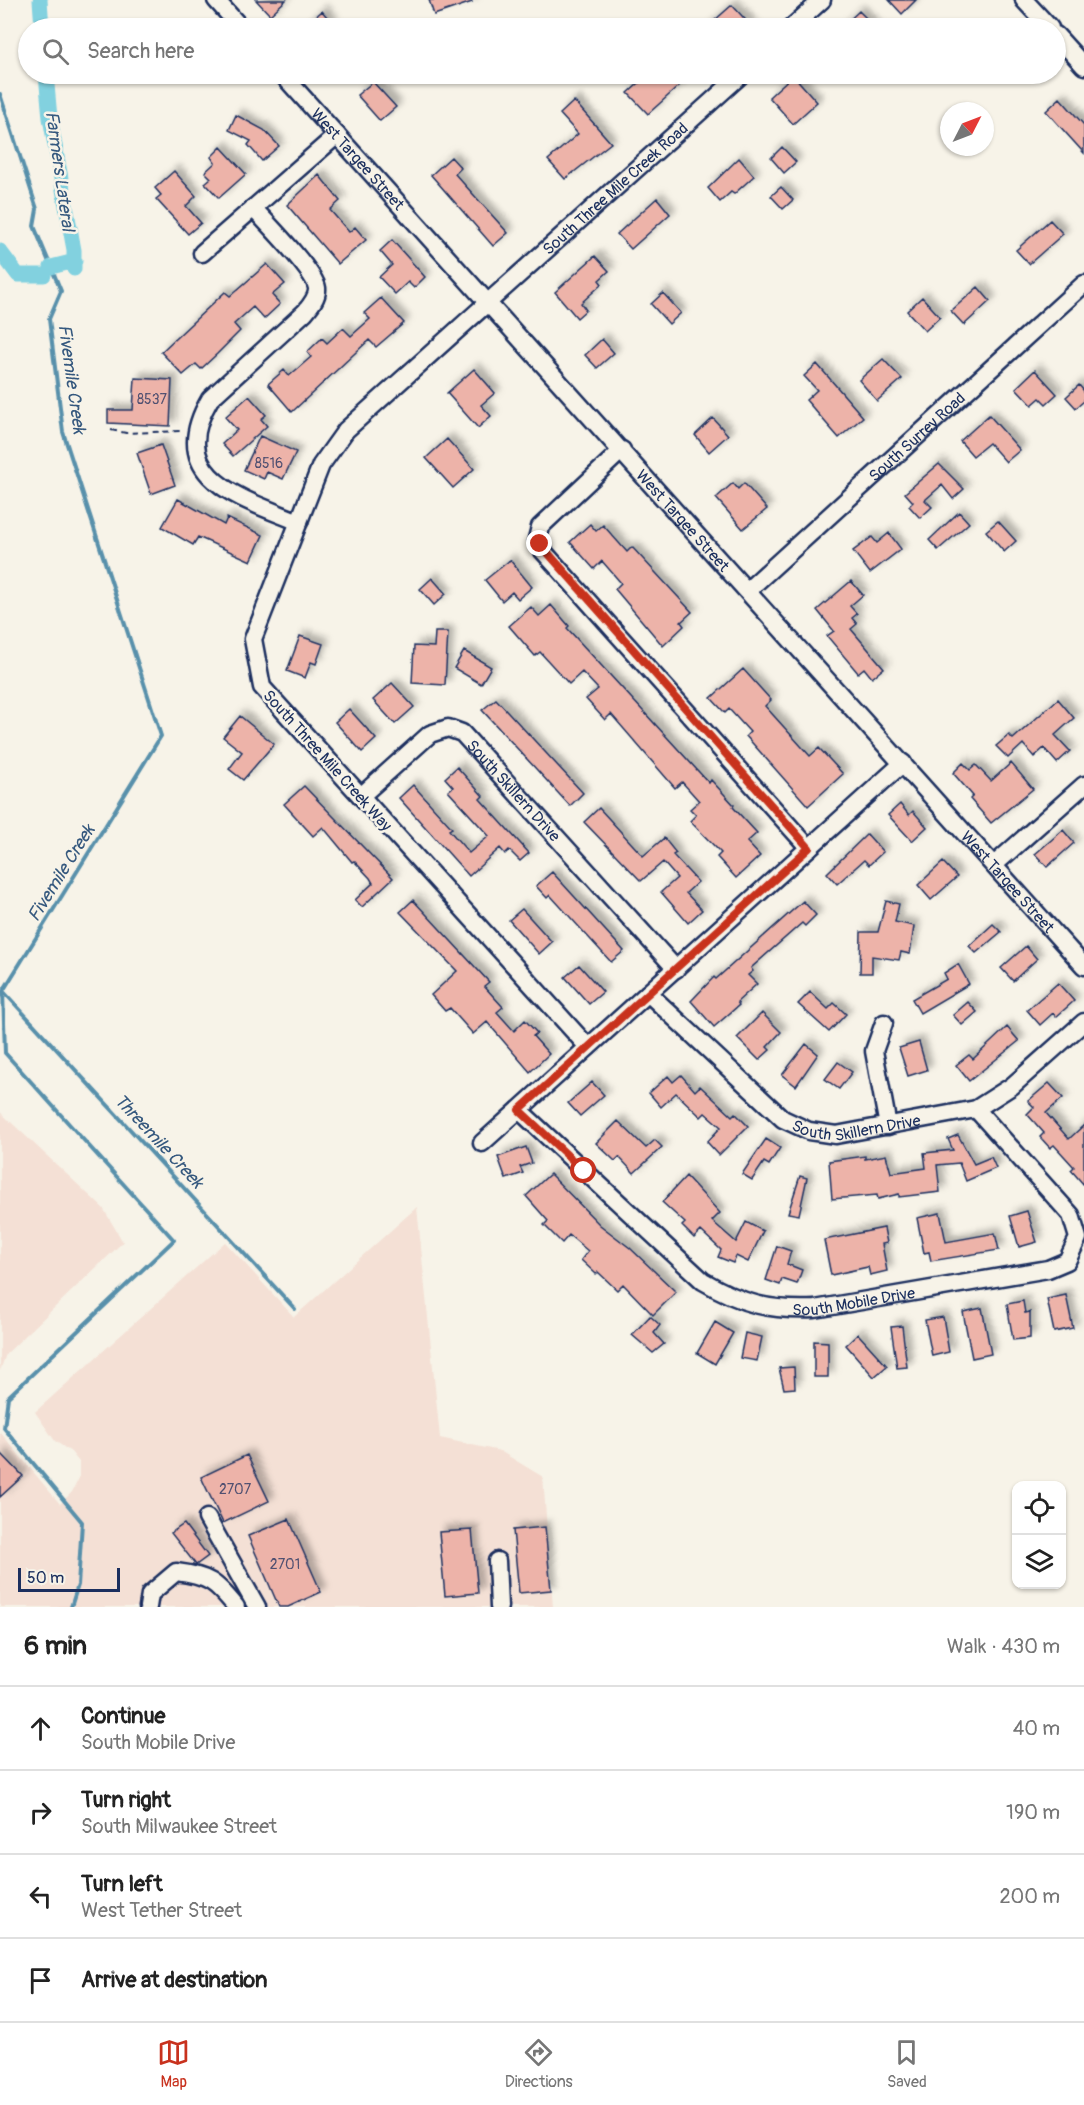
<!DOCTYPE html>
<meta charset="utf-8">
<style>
:root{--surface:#fff;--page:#f6f6f6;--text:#222;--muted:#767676;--line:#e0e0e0;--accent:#c8321e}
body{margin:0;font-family:Pangolin,sans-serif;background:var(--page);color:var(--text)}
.controls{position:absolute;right:18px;bottom:18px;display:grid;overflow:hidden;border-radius:12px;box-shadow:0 2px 4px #0004}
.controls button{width:54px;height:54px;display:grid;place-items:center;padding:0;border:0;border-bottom:2px solid var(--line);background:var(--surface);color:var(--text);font:30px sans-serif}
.compass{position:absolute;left:940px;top:102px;width:54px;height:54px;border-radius:50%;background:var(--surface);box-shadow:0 2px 4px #0004;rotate:48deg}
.scale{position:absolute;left:18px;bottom:15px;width:102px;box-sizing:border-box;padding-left:6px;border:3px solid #1b2f5e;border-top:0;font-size:16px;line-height:21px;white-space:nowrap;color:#1b2f5e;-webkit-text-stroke:4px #f7f3e8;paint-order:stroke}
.stop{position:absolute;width:18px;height:18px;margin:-14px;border:4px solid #c8321e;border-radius:50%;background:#fff}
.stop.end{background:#c8321e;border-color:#fff;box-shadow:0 2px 6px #0008}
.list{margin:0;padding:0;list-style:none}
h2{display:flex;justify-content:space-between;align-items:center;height:78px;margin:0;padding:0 24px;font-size:26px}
h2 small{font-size:20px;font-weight:400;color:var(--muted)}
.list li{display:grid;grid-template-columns:39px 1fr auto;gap:18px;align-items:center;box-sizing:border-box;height:84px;padding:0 24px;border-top:2px solid var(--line)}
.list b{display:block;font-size:22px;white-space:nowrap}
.list p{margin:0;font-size:20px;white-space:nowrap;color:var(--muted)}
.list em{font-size:20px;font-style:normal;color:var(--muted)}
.icon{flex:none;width:33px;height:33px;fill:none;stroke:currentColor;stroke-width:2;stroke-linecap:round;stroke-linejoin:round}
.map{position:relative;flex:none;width:1084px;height:1607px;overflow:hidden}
.search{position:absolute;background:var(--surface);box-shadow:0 2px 4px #0004;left:18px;right:18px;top:18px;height:66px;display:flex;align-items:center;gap:15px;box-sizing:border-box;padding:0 21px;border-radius:33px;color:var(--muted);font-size:22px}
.sheet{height:414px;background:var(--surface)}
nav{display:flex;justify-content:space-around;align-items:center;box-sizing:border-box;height:84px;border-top:2px solid var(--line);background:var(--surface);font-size:16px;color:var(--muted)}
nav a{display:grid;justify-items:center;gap:3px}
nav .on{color:var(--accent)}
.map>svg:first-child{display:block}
.built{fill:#f4e0d5}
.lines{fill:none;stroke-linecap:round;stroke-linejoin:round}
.stream{stroke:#5990ab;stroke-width:4}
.canal{stroke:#82d1df;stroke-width:15}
.building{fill:#edb3a9;stroke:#1b2f5e;stroke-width:1.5;filter:url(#shadow)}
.minor-casing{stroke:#1b2f5e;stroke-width:21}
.path{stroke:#1b2f5e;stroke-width:2;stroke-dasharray:6 4.5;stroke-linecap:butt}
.minor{stroke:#f7f3e8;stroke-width:16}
.route{stroke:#c8321e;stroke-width:8}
.labels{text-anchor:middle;stroke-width:5;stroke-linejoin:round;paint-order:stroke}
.number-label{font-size:14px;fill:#505071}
.street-label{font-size:16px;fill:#1b2f5e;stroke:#f7f3e8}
.water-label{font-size:18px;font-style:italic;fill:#35587e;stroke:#f7f3e8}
</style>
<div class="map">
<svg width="1084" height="1607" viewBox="0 0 1084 1607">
<defs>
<filter id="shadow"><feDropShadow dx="5.5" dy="-5.5" stdDeviation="3" flood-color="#0004"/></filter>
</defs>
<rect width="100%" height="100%" fill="#f7f3e8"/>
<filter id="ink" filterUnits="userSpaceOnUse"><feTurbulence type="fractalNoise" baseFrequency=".0167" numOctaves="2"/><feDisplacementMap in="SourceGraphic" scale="12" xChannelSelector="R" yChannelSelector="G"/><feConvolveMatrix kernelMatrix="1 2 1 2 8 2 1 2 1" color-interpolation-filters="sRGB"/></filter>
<g filter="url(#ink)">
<!-- built -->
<path class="built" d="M0,1112l103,96 20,34 -117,112 -6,17z
M417,1207l23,231 60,13 43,26 10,130h-553v-175l60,72 12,-12 7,-14v-16l-8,-10 -16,-11 -20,-29 190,-170 69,75z"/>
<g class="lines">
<!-- stream -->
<path class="stream" d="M0,94l37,115 -3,17 27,65 -12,28 14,113 98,304 -158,255 2,62 169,187 -166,157 -4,31 78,94 -4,63 -7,22
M3,991l292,318"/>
<!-- canal -->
<path class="canal" d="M40,0l2,28
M46,74l4,44 24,132v19
M0,251l18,24h26
M51,267l24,-6"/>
</g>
<!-- building -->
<path class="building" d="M256,0h30l-16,15z
M429,0h42l1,2 -38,13z
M889,0h27l-14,14z
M732,5l21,23h-47z
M322,11l10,12 -6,5h-23z
M859,11l17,17h-35z
M661,74h7l11,12 -31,28 -20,-21 20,-18 5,5z
M793,75l24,27 -24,22 -24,-27z
M373,82l23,25 -16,14 -23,-26z
M1060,98l24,27v28l-38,-42z
M574,101l37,42 -46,36 -17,-19 30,-26 -18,-20z
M236,115l28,15 15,16 -17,15 -14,-16 3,-4 -22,-11z
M221,147l25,27 -27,24 -14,-15 6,-5 -6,-6 10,-9 -4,-6z
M782,147l14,15 -12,11 -13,-15z
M451,157l10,11 -6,6 53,59 -15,13 -62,-71z
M739,158l15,18 -20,18 -3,-2 -11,10 -12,-14z
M174,171l22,25 -10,10 15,17 -13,11 -32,-35 5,-4 -6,-7z
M319,175l21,26 -10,9 19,22 6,-5 11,13 -28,24 -51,-59z
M781,187l12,13 -10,9 -12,-13z
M657,198l13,16 -39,35 -14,-15z
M1050,220l13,14 -34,30 -13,-14z
M392,240l33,37 -11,11 -6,-6 -13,12 -16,-17 13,-12 -12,-14z
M595,256l14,15 -10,9 3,4 -21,19 5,7 -9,8 -22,-26z
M267,264l18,20 -13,11 8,9 -16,15 -11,-12 -19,17 6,7 -23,23 -16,15 -5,-5 -13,11 -22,-23 64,-60 5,4z
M978,287l12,14 -26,24 -13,-14z
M663,293l18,20 -12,11 -18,-20z
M922,297l18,20 -15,14 -18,-20z
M381,298l23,25 -28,24 -7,-7 -77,72 -24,-28 16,-14 5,6 22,-19 -4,-5 15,-14 5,5 16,-15 8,8 19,-17 -6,-6z
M602,339l12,14 -17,15 -12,-13z
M883,359l19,20 -25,22 -18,-21z
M817,364l46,53 -24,21 -33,-38 11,-10 -13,-14z
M474,369l21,24 -14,12 10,11 -13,12 -31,-35z
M1035,370l22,24 -11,10 -6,-6 -8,7 -16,-17z
M135,378l37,2 -2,46 -62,-3v-13h25z
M1079,385l5,6v10l-8,7 -10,-11z
M249,396l17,19 -5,4 6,7 -34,30 -11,-12 15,-14 -12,-13z
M989,415l31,35 -14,12 -17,-19 -16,13 -13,-15z
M713,418l15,17 -19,17 -14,-17z
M260,436l36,16 -13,27 -16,-7 -3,7 -20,-9z
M447,439l27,30 -21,19 -27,-30z
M161,445l14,40 -24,9 -14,-41z
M939,464l25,25 -11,10 -11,-14 -17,15 7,7 -12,11 -11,-12 4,-4 -8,-9z
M733,483l5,6 6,-6 23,26 -24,20 -27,-31z
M178,499l46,26 3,-7 36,17 -12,26 -53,-24 -5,8 -31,-18z
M959,512l10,11 -31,27 -9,-10z
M998,521l18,20 -12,11 -18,-21z
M590,524l6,7 7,-6 24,27 5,-5 60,65 -11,10 3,4 -21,20 -48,-57 6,-6 -19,-22 -8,8 -24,-27z
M889,533l12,16 -31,24 -17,-22 19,-14 5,6z
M510,560l22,27 -14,12 -6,-7 -10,9 -17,-21z
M432,578l14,16 -12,11 -14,-16z
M851,581l12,14 -13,11 7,8 -5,4 5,6 -6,5 33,39 -12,10 -8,-10 -6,5 -31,-37 7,-5 -17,-21z
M551,605l18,21 -2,2 142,155 2,-3 23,25 -1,2 24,26 -10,9 13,14 -24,22 -19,-21 4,-4 -31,-32 6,-6 -6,-6 9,-8 -17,-19 -7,6 -64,-74 -6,6 -19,-21 12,-10 -16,-17 -13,12 -29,-32 -5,4 -26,-30 22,-19 8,9z
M435,632h13l-3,53 -33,-2 2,-37 20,1z
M300,636l23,8 -7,20 -5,-2 -6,16 -18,-7z
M464,651l27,16 -10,17 -27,-16z
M743,669l28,31 -6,6 45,50 9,-8 24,26 -35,32 -62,-70 4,-4 -21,-23 -4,4 -14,-15z
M392,683l22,24 -19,17 -22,-24z
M496,699l87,94 -13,13 -88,-96z
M1058,699l16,19 -19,17 15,16 -13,12 -13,-15 -10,9 -11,-13 -15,14 -12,-12 13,-11 4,4z
M349,709l27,30 -14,13 -27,-30z
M240,716l34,28 -31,36 -14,-11 13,-17 -19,-15z
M963,763l7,7 6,-5 15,16 20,-18 22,26 -42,34 -21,-24 3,-3 -20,-23z
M457,767l26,29 -3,3 49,54 -9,8 -11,-11 -4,4 -5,-6 -31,28 -70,-78 14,-13 39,43 -3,2 20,23 20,-17 -41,-45 5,-4 -8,-9z
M304,786l89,92 -31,29 -7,-7 18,-17 -3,-5 -16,-17 -2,1 -29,-35 -10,9 -29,-32z
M900,804l9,11 4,-4 14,16 -15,14 -24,-26z
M599,808l44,48 21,-18 12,15 -3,2 25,27 -12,11 16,17 -14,13 -27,-31 16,-14 -14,-16 -22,19 -57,-59z
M1063,830l11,13 -27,24 -12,-13z
M867,834l16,18 -14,13 -5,-5 -27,24 -10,-11z
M943,862l14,15 -26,23 -13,-15z
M552,872l72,79 -13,11 -61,-67 -3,3 -11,-12z
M413,900l76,82 -5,4 19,21 -6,5 17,19 11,-11 12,13 -4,3 16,18 -19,18 -43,-50 -14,12 -23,-26 -5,3 -14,-16 26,-24 -57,-59z
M803,901l13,14 -11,11 -3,-3 -51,45 2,3 -5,4 9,9 -20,18 2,3 -25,22 -23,-26 23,-24 2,2z
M886,901l13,3 -4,18 19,4 -4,28 -9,-2 -2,8 -27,-4v17h-12l1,-41h17z
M522,909l30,33 -13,12 -30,-34z
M993,924l8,8 -25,21 -7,-7z
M1026,946l11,13 -24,22 -12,-13z
M958,964l11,20 -49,29 -8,-14 35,-20 -3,-6z
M579,965l24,27 -14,12 -24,-27z
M1058,983l16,18 -18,16 -3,-4 -13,12 -13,-15z
M810,992l18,17 6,-6 12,11 -17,18 -31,-28z
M968,1002l9,10 -15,13 -9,-10z
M762,1013l19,19 -14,15 3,3 -11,10 -22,-22z
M1007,1027l12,14 -50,40 -13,-16 13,-10 4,4z
M919,1042l8,28 -19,6 -9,-28z
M806,1044l12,10 -22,32 -14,-11z
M838,1062l14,10 -13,17 -14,-10z
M681,1075l14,16 5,-5 32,30 3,-3 13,13 -29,29 -12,-13 14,-15 -16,-14 -4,4 -25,-24 -15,14 -12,-14 19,-17 5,6z
M592,1082l12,13 -24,21 -12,-13z
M1049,1083l14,15 -17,15 23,26 15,-14v60l-13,-15 3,-3 -20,-22 -4,3 -10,-11 4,-4 -17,-19 7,-7 -6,-6z
M618,1121l28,27 9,-8 7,7 -28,26 -15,-16 -4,4 -19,-18z
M958,1135l16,29 17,-7 5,11 -30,13 -7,-18 -22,2 3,27 -41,5v-3l-21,5 -1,-4 -45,4 -3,-38 36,-5v3l21,-4 5,18 35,-5 -2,-15 29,-3 -5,-11z
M766,1139l14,9 -11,17 -5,-3 -12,18 -10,-6z
M526,1147l6,16 -12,4 3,6 -17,6 -8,-22z
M550,1174l50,51 30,23 46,44 -23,23 -30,-31 -6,6 -19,-18 -2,2 -15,-14 7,-9 -19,-16 -7,8 -18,-18 4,-4 -22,-25z
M686,1176l34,37 -8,8 24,21 10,-20 17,9 -15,31 -12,-6 -3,7 -15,-6 3,-7 -20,-19 -7,7 -12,-12 3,-3 -23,-21z
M800,1176l7,2 -8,37 -11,-2z
M1027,1211l10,31 -18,5 -9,-31z
M940,1213l6,29 49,-9 4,17 -68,11 -2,-9 -5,1 -7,-35z
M884,1228l3,15 -5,1 5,27 -17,4 -2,-8 -37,8 -7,-35z
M777,1246l14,5 -4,13 15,6 -5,14 -15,-5 -2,6 -14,-5z
M1066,1295l7,33 -19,4 -7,-33z
M1023,1301l2,12 5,-1v26l-17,2 -6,-36z
M982,1308l9,46 -19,4 -9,-46z
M650,1316l10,9 -6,8 10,11 -11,9 -21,-18z
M943,1317l6,35 -17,4 -7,-36z
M715,1322l18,11 -18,31 -18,-11z
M902,1326l5,41 -10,1 -6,-41z
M745,1333l17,4 -5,24 -17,-3z
M858,1334l29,32 -13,11 -28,-32z
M814,1341l14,1v35h-14z
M794,1367l1,21 -11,1 -5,-21z
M0,1452l23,24 -23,21z
M247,1455l22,46 -46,22 -22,-46z
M289,1519l32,73 -33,15h-9l-31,-71z
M184,1524l24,32 -12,9 -25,-32z
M545,1527l6,63 -32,3 -6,-63z
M472,1530l6,63 -33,3 -6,-64z"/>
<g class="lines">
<!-- minor casing -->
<g class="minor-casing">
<g id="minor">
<path d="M216,0l25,28"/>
<path d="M1024,0l26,28"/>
<path d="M791,28l31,-28"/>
<path d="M1056,35l28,31"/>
<path id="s1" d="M282,74l802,892"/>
<path d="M253,208c13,14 62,64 64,80 1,9 -7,18 -12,24l-95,87c-46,79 31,99 89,123"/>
<path d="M202,253l135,-118"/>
<path d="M622,450l-82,77 -3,12 6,12 266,297"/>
<path id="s2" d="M748,590l336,-306"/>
<path id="s3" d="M361,796l69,-62 18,-6 14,5 214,236"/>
<path d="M994,865l90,-80"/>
<path id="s4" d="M648,993l135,126 26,12 27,4 140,-26 36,-23 72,-64"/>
<path d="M884,1023l-10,28 14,75"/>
<path id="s5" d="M588,1047l-326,-360 -9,-48 68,-174 25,-35 396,-356"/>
<path id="s6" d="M519,1110l184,171c39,23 66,30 112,28l233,-40 19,-8 11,-23 -7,-23 -95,-106"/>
<path d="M482,1143l421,-380"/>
<path d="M207,1518l50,89"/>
<path d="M497,1561l2,46"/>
<path d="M148,1607l2,-13 26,-22c33,4 40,10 60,35"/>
</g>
</g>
<!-- path -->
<path class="path" d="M111,430l15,3 56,-2"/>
<!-- minor -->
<use href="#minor" class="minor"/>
</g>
</g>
<g class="lines" filter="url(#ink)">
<!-- route -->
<path class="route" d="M540,544l269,304 -290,262 65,61"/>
</g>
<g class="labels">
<!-- number labels -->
<g class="number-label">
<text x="152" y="404">8537</text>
<text x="269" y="468">8516</text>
<text x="235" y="1494">2707</text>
<text x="285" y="1569">2701</text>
</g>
<!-- street labels -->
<g class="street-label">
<text dy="6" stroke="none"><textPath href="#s1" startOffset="114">West Targee Street</textPath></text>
<text dy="6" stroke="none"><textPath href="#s5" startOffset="1126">South Three Mile Creek Road</textPath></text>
<text dy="6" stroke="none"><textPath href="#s2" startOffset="228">South Surrey Road</textPath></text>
<text dy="6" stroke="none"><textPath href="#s1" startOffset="600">West Targee Street</textPath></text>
<text transform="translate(328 760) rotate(48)" y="6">South Three Mile Creek Way</text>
<text dy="6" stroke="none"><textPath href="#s3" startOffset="204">South Skillern Drive</textPath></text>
<text dy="6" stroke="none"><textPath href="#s1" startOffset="1086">West Targee Street</textPath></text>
<text dy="6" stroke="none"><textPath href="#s4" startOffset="261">South Skillern Drive</textPath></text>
<text dy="6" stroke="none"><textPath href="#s6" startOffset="408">South Mobile Drive</textPath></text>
</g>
<!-- water labels -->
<g class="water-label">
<text transform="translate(60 171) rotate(82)" y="6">Farmers Lateral</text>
<text transform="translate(72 379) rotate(82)" y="6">Fivemile Creek</text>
<text transform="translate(61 873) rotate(-58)" y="6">Fivemile Creek</text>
<text transform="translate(159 1141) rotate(47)" y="6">Threemile Creek</text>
</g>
</g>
</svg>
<div class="controls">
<button><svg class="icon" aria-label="locate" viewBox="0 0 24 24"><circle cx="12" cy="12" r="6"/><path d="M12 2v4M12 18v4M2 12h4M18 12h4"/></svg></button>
<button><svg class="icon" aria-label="layers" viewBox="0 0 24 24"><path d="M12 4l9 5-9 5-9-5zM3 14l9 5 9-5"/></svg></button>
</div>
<svg class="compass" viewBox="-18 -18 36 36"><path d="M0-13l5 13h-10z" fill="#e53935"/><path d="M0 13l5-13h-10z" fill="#767676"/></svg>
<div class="scale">50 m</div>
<div class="stop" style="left:584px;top:1171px"></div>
<div class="stop end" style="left:540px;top:544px"></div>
<div class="search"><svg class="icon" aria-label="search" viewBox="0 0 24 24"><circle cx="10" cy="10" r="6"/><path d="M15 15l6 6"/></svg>Search here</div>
</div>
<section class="sheet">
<h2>6 min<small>Walk · 430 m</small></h2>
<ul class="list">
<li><svg class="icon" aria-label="ahead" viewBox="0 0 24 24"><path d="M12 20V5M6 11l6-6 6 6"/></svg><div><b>Continue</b><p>South Mobile Drive</p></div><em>40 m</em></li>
<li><svg class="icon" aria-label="right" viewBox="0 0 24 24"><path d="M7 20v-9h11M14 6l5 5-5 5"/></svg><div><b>Turn right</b><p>South Milwaukee Street</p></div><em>190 m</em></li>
<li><svg class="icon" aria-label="left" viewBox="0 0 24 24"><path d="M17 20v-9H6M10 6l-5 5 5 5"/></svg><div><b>Turn left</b><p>West Tether Street</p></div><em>200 m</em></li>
<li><svg class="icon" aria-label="arrive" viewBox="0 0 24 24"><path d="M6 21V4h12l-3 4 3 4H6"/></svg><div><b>Arrive at destination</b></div></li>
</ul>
</section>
<nav>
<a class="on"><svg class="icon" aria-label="map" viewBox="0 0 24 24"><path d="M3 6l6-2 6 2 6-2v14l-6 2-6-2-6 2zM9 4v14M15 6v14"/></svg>Map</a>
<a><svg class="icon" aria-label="directions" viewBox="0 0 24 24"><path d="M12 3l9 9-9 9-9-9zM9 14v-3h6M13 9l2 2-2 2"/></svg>Directions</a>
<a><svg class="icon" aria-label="saved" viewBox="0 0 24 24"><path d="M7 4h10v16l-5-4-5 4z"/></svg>Saved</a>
</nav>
